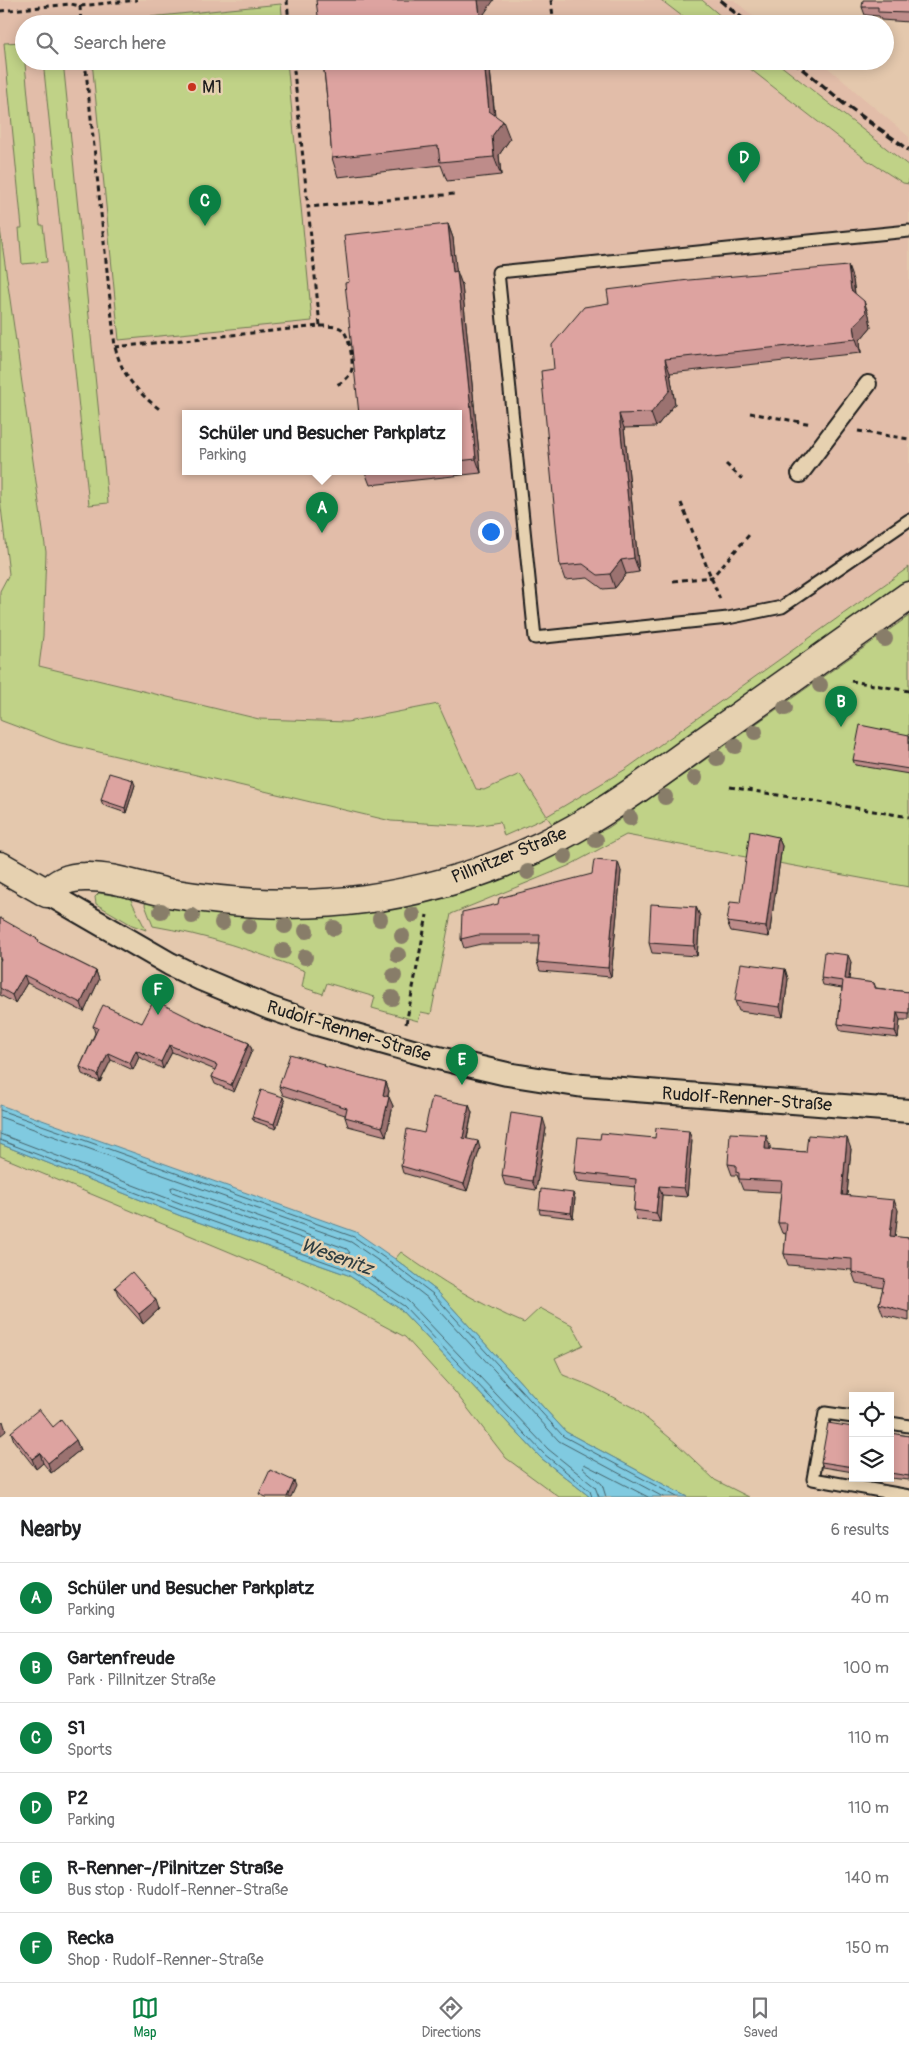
<!DOCTYPE html>
<meta charset="utf-8">
<style>
:root{--surface:#fff;--page:#f6f6f6;--text:#202124;--muted:#757577;--line:#e0e0e0;--accent:#0b8043}
body{margin:0;font-family:Pangolin,sans-serif;background:var(--page);color:var(--text)}
.controls{position:absolute;right:15px;bottom:15px;display:grid;overflow:hidden;border-radius:0px;box-shadow:0 2px 12px #0003}
.controls button{width:45px;height:45px;display:grid;place-items:center;padding:0;border:0;border-bottom:1px solid var(--line);background:var(--surface);color:var(--text);font:25px sans-serif}
.you{position:absolute;left:490px;top:531px;width:18px;height:18px;margin:-12px;border:4px solid #fff;border-radius:50%;background:#1a73e8;box-shadow:0 0 0 8px #1a73e833}
.badge{display:grid;place-items:center;width:32px;height:32px;border-radius:50%;background:var(--accent);color:#fff;font-size:16px;font-weight:700}
.pin{position:absolute;translate:-50% -41px;filter:drop-shadow(0 1px 2px #0008)}
.pin::after{content:'';position:absolute;top:26px;width:18px;height:15px;background:inherit;clip-path:polygon(0 0,100% 0,50% 100%)}
.popup{position:absolute;left:182px;top:410px;width:280px;height:65px;box-sizing:border-box;display:grid;place-content:center;border-radius:0px;background:var(--surface);filter:drop-shadow(0 1px 4px #0005);font-size:16px;white-space:nowrap;color:var(--muted)}
.popup b{font-size:19px;color:var(--text)}
.popup::after{content:'';position:absolute;left:50%;top:100%;margin-left:-10px;border:10px solid transparent;border-top-color:var(--surface)}
.list{margin:0;padding:0;list-style:none}
h2{display:flex;justify-content:space-between;align-items:center;height:65px;margin:0;padding:0 20px;font-size:21px}
h2 small{font-size:16px;font-weight:400;color:var(--muted)}
.list li{display:grid;grid-template-columns:32px 1fr auto;gap:15px;align-items:center;box-sizing:border-box;height:70px;padding:0 20px;border-top:1px solid var(--line)}
.list b{display:block;font-size:19px;white-space:nowrap}
.list p{margin:0;font-size:16px;white-space:nowrap;color:var(--muted)}
.list em{font-size:16px;font-style:normal;color:var(--muted)}
.icon{flex:none;width:28px;height:28px;fill:none;stroke:currentColor;stroke-width:2;stroke-linecap:round;stroke-linejoin:round}
.map{position:relative;flex:none;width:909px;height:1497px;overflow:hidden}
.search{position:absolute;background:var(--surface);box-shadow:0 2px 12px #0003;left:15px;right:15px;top:15px;height:55px;display:flex;align-items:center;gap:12px;box-sizing:border-box;padding:0 18px;border-radius:28px;color:var(--muted);font-size:19px}
.sheet{height:485px;background:var(--surface)}
nav{display:flex;justify-content:space-around;align-items:center;box-sizing:border-box;height:70px;border-top:1px solid var(--line);background:var(--surface);font-size:14px;color:var(--muted)}
nav a{display:grid;justify-items:center;gap:2px}
nav .on{color:var(--accent)}
.map>svg:first-child{display:block}
.built{fill:#e2bda9;fill-rule:evenodd}
.green{fill:#c0d287;stroke:#6e7752}
.water{fill:#80cae0;stroke:#588492}
.lines{fill:none;stroke-linecap:round;stroke-linejoin:round}
.shore{stroke:#44626a;stroke-width:1}
.service-casing{stroke:#1c1c1c;stroke-width:15}
.pedestrian-casing{stroke:#1c1c1c;stroke-width:20}
.minor-casing{stroke:#1c1c1c;stroke-width:26}
.tertiary-casing{stroke:#1c1c1c;stroke-width:31}
.path{stroke:#1c1c1c;stroke-width:3;stroke-dasharray:5 4;stroke-linecap:butt}
.service{stroke:#e6d1b0;stroke-width:11}
.pedestrian{stroke:#e6d1b0;stroke-width:16}
.minor{stroke:#e6d1b0;stroke-width:22}
.tertiary{stroke:#e6d1b0;stroke-width:28}
.rail{stroke:#1c1c1c;stroke-width:4;stroke-dasharray:8 4;stroke-linecap:butt}
.tree{fill:#887d69}
.wall{fill:#be8c8a;stroke:#1c1c1c}
.shaded-wall{fill:#9b7270;stroke:#1c1c1c}
.building{fill:#dda3a0;stroke:#1c1c1c}
.poi-dot{fill:#c8321e;stroke:#e6d1b0;stroke-width:2}
.labels{text-anchor:middle;stroke-width:5;stroke-linejoin:round;paint-order:stroke}
.poi-label{font-size:18px;fill:#1c1c1c;stroke:#e6d1b0;text-anchor:start}
.street-label{font-size:18px;fill:#1c1c1c;stroke:#e6d1b0}
.water-label{font-size:19px;font-style:italic;fill:#303f43;stroke:#e6d1b0}
</style>
<div class="map">
<svg width="909" height="1497" viewBox="0 0 909 1497">
<rect width="100%" height="100%" fill="#e4c8ad"/>
<filter id="ink" filterUnits="userSpaceOnUse"><feTurbulence type="fractalNoise" baseFrequency=".02" numOctaves="2"/><feDisplacementMap in="SourceGraphic" scale="10" xChannelSelector="R" yChannelSelector="G"/><feConvolveMatrix kernelMatrix="1 2 1 2 8 2 1 2 1" color-interpolation-filters="sRGB"/></filter>
<g filter="url(#ink)">
<!-- built -->
<path class="built" d="M0,0h661l26,20 9,-3 8,7h-680v37h716l127,99 36,23 6,1v383l-283,202 -79,48 -27,-43 -36,16 -8,-1 -38,-85 -91,18 -88,-3 -220,-53 4,-30 3,-84 -46,-323zM186,414h272v58h-272z
M702,0h32l28,24h-32z
M775,61h45l89,76v29z"/>
<!-- green -->
<path class="green" d="M661,0h41l28,24h-26l-8,-7 -9,3z
M281,4l2,20h-195v-1z
M23,42l17,183h3l4,37 -25,2 -3,-36h3l-18,-185z
M43,61h20l45,442 -19,2z
M92,61h195l25,260 -193,19z
M740,61h35l134,105v18l-6,-1 -36,-23z
M0,229l46,323 -3,84 -4,30 220,53 88,3 91,-18 38,85 8,1 36,-16 27,42 79,-47 283,-202v14l-326,230 -31,13 -5,-7 -43,19 -4,-14 -26,4 -83,-5 -330,-78 -59,-22 -2,-1v-129l9,-17 -9,-75z
M909,616v271l-283,-52 -58,31 -117,48 -20,100 -10,-2 -3,9 -46,-13 3,-11 -48,-14 -4,11 -21,-7 3,-16c-50,-20 -99,-36 -152,-45l-8,-21 1,-5 74,15 47,1 181,-22 26,-6 134,-60z
M99,893l31,5 16,32 -14,-5 -36,-21 -1,-7z
M0,1144l181,72 167,59 52,34 141,149 49,39h-31l-53,-39 -51,-66 -50,-55 -101,-54 -304,-127z
M401,1252c40,29 78,52 123,71l16,-15 32,17 11,20 -28,13 8,17 28,11 43,22 42,35 39,37 34,17h-62l-121,-65 -129,-141 -42,-32z"/>
<!-- water -->
<path class="water" d="M0,1105l356,127 39,27 42,32 129,141 121,65h-97l-49,-39 -141,-149 -52,-34 -167,-59 -181,-72z"/>
<g class="lines">
<!-- shore -->
<path class="shore" d="M0,1110l354,127 38,26 41,31 130,142 114,61
M0,1117l351,125 38,26 40,31 130,142 104,56
M0,1134l185,71 169,60 54,36 140,148 47,38 4,10
M0,1140l183,71 168,60 53,35 140,148 46,37 2,6
M174,1187l173,62 3,4 -4,1 -158,-56 -16,-6 -1,-4z
M606,1497l-4,-13 -19,-16 1,-4 64,33"/>
<!-- service casing -->
<g class="service-casing">
<path id="service" d="M909,231l-411,41 37,366 193,-20 54,-11 127,-87
M853,1417l-28,-4 -12,66 96,17
M890,1423l19,3"/>
</g>
<!-- pedestrian casing -->
<g class="pedestrian-casing">
<path id="pedestrian" d="M800,474l68,-90"/>
</g>
<!-- minor casing -->
<g class="minor-casing">
<path id="minor" d="M47,893l123,71 31,15 69,29 47,16 117,33 73,17 76,12 326,25"/>
</g>
<!-- tertiary casing -->
<g class="tertiary-casing">
<path id="tertiary" d="M0,866l47,27c11,-11 21,-16 38,-16 28,-1 57,11 84,16 66,11 131,15 196,6 73,-10 145,-34 209,-70 50,-28 96,-64 143,-97 64,-45 128,-90 192,-136"/>
</g>
<!-- path -->
<path class="path" d="M287,0l2,24
M551,0l2,17
M80,6l1,18
M0,11l71,-7 9,2 57,-6
M85,61l30,286c7,29 23,46 47,64
M293,61l15,146 147,-13
M320,326c7,0 14,0 20,2 9,4 13,31 12,40 -1,9 -9,13 -15,17
M115,347l205,-21 -12,-119
M750,413l62,11
M858,431l51,8
M726,464l16,15
M681,503l39,96
M673,581l39,-4 37,-42
M851,681l58,10
M730,787l179,30
M406,1024l21,-109"/>
<!-- service -->
<use href="#service" class="service"/>
<!-- pedestrian -->
<use href="#pedestrian" class="pedestrian"/>
<!-- minor -->
<use href="#minor" class="minor"/>
<!-- tertiary -->
<use href="#tertiary" class="tertiary"/>
<!-- rail -->
<path class="rail" d="M720,0l29,24
M793,61l54,45 62,44"/>
</g>
<!-- trees -->
<g class="tree">
<circle cx="885" cy="639" r="8"/>
<circle cx="820" cy="685" r="8"/>
<circle cx="785" cy="708" r="8"/>
<circle cx="755" cy="732" r="8"/>
<circle cx="735" cy="746" r="8"/>
<circle cx="717" cy="758" r="8"/>
<circle cx="695" cy="778" r="8"/>
<circle cx="665" cy="797" r="8"/>
<circle cx="630" cy="818" r="8"/>
<circle cx="596" cy="840" r="8"/>
<circle cx="565" cy="856" r="8"/>
<circle cx="528" cy="872" r="8"/>
<circle cx="161" cy="911" r="8"/>
<circle cx="413" cy="915" r="8"/>
<circle cx="192" cy="916" r="8"/>
<circle cx="380" cy="919" r="8"/>
<circle cx="222" cy="923" r="8"/>
<circle cx="249" cy="926" r="8"/>
<circle cx="285" cy="926" r="8"/>
<circle cx="334" cy="928" r="8"/>
<circle cx="306" cy="931" r="8"/>
<circle cx="402" cy="936" r="8"/>
<circle cx="283" cy="951" r="8"/>
<circle cx="398" cy="955" r="8"/>
<circle cx="305" cy="957" r="8"/>
<circle cx="394" cy="976" r="8"/>
<circle cx="392" cy="998" r="8"/>
</g>
<!-- wall -->
<path class="wall" d="M909,0v22l-28,-2 -2,-4 -14,-1 -3,-8z
M323,61h166l6,54 15,24 -11,16 2,20 -54,6 -6,-16 -103,12 -6,-19 -4,-50z
M448,224l5,14 3,33 6,14 19,188 -111,12 -5,-13h93v-58l-109,-132z
M853,280l2,13 14,22 2,12 -11,13 1,13 -191,20 5,31 -19,23 -32,1 15,144 -13,2 -11,14 -12,1 -15,-11 -23,2 -5,-14 -6,-197 55,-66z
M909,735v39l-54,-9 -2,-5z
M135,785l-9,28 -23,-8 -2,-5z
M778,837l4,9 -13,91 -38,-6 -4,-9 13,-19z
M621,871l-10,106 -71,-6 -3,-9 2,-18h-58l-17,4 -3,-9 37,-35z
M696,907l4,9 -3,40 -45,-3 -3,-10z
M0,918l40,25 56,28 3,9 -15,32 -57,-29 -12,20 -15,-8z
M851,962l-2,18 25,3 2,5 33,4v28h-9l-2,18 -57,-7 -3,-7 4,-36 -19,-3 -2,-7z
M785,969l3,10 -5,38 -44,-6 -4,-10z
M142,1023l60,1 47,19 3,7 -18,42 -19,-8 -3,-7 3,-7 -43,-18 -9,17 -24,-12 -6,13 -22,-10 -11,22 -18,-8 -2,-7 15,-34 -2,-7z
M323,1064l1,3 62,15 3,9 -1,5 5,10 -7,30 -38,-10 -3,-9v-2l-62,-20 -4,-9z
M285,1102l-9,27 -22,-8 -2,-4z
M469,1105l3,8 -5,26 13,9 -13,43 -64,-18 -2,-7 23,-33z
M546,1128l-10,62 -31,-5 -3,-9z
M655,1138l37,2 -5,57 -25,-2 -2,27 -23,-2 -3,-10 2,-23 -59,-6 -3,-9 26,-33z
M770,1146v3l36,3 45,-3 -4,46 51,15 -3,27 14,1v83l-26,-6 -4,-11 4,-16 -27,-5 -4,-11v-2l-64,-5 -4,-11 2,-20 -4,-1 -4,-10 3,-31 -38,-2 -6,-15h-5l-4,-11z
M575,1198l-2,20 -33,-4 -1,-5z
M115,1287l44,22 -16,15 -24,-27z
M53,1427l23,13 4,10 -29,23 -8,-10 -7,6 -22,-28 -3,-9z
M853,1427v45l-30,-5 -2,-5z
M890,1433l19,3v44l-19,-2z"/>
<!-- shaded-wall -->
<path class="shaded-wall" d="M478,0h16l-10,14 1,10h-4z
M484,61h5l7,68 -7,-18z
M503,121l7,18 -11,16 2,20 -7,-18 -2,-21z
M448,224l5,14 5,48 -5,-14z
M848,266l5,14 3,24 -5,-14z
M457,271l5,14 19,188 -5,-14z
M864,301l5,14 2,12 -11,13 1,13 -5,-14 -2,-13z
M665,359l5,14 5,31 -19,23 -5,-14z
M619,414l5,14 15,144 -5,-14z
M621,560l5,14 -11,14 -5,-14z
M133,780l2,5 -9,28 -1,-5z
M778,837l4,9 -13,91 -3,-10z
M618,862l3,9 -10,106 -3,-9z
M696,907l4,9 -3,40 -3,-10z
M848,955l3,7 -3,24 -3,-7z
M785,969l3,10 -5,38 -3,-10z
M96,971l3,9 -15,32 -3,-9z
M24,975l3,8 -12,20 -3,-8z
M897,1012l3,8 -2,18 -3,-7z
M249,1043l3,7 -18,42 -3,-7z
M169,1045l3,7 -9,17 -2,-7z
M136,1050l3,7 -6,13 -3,-7z
M108,1053l3,7 -11,22 -2,-7z
M386,1082l3,9 -3,13 -3,-9z
M283,1097l2,5 -9,27 -2,-5z
M389,1097l4,9 -7,30 -4,-9z
M469,1105l3,8 -7,32 -2,-7z
M543,1118l3,10 -10,62 -4,-9z
M689,1131l3,9 -5,57 -3,-9z
M766,1135l4,11 -1,13 -4,-10z
M847,1138l4,11 -5,56 -4,-10z
M478,1141l2,7 -13,43 -3,-7z
M659,1186l3,9 -2,27 -4,-9z
M573,1193l2,5 -2,20 -2,-5z
M894,1200l4,10 -4,37 -4,-11z
M156,1300l3,9 -16,15 -4,-10z
M3,1421l3,10 -6,5v-12z
M76,1440l4,10 -29,23 -3,-10z
M40,1453l3,10 -7,6 -4,-10z
M294,1481l2,5 -5,11h-4z"/>
<!-- building -->
<path class="building" d="M316,0h162l3,24h-162z
M863,0h46v13l-31,-1v-5h-16z
M694,16l10,8h-16z
M323,61h161l5,50 14,10 -11,15 2,21 -54,5 -2,-16 -106,12 -4,-50z
M448,224l5,48 4,-1 19,188 -18,2v-47h-99l-14,-131 4,-1 -5,-47z
M848,266l3,24 13,11 2,12 -12,13 2,13 -191,20 5,31 -19,23 -32,1 15,144 -13,2 -11,14 -12,1 -15,-11 -23,2 -19,-195 13,-2 -2,-24 32,-38 25,-4 -2,-13 82,-10z
M860,725l49,10v34l-56,-9z
M109,773l24,7 -8,28 -24,-8z
M750,831l28,6 -12,90 -39,-5 3,-20 10,1z
M594,860l24,2 -10,106 -71,-6 3,-27h-62l-17,4 1,-27 36,-8 1,-6 93,-24z
M651,904l45,3 -2,39 -45,-3z
M0,918l39,22 -1,2 58,29 -15,32 -57,-28 -12,20 -12,-7v-27l1,-2h-1z
M824,952l24,3 -3,24 29,4v5l35,4v21l-12,-1 -2,19 -57,-7 5,-43 -22,-3z
M741,963l44,6 -5,38 -45,-6z
M154,1000l48,24 47,19 -18,42 -19,-8 5,-12 -48,-20 -8,17 -25,-12 -6,13 -22,-10 -10,22 -18,-8 18,-39 -5,-2 10,-21 39,18z
M290,1054l33,10v2l63,16 -3,13 6,2 -7,30 -37,-10 2,-9 -68,-22z
M261,1090l22,7 -9,27 -22,-7z
M432,1097l37,8 -6,33 15,3 -14,43 -63,-18 6,-37 17,4z
M511,1113l32,5 -11,63 -30,-5z
M656,1128l33,3 -5,57 -25,-2 -3,27 -22,-3 2,-31 -62,-7 4,-35 22,2 1,-6 54,5z
M730,1133l36,2 -1,14 41,3 2,-17 39,3 -5,57 52,5 -4,36 19,2v74l-30,-8 6,-25 -33,-7v-13l-68,-5 3,-31h-9l4,-42 -43,-2v-6l-3,-1v-7l-8,-1z
M541,1189l32,4 -2,20 -32,-4z
M132,1272l24,28 -17,14 -24,-27z
M39,1409l14,18 8,-7 15,20 -28,23 -8,-10 -8,6 -21,-27z
M828,1423l25,4v40l-32,-5z
M890,1433l19,3v40l-19,-3z
M270,1470l24,11 -7,16h-21l-7,-3z"/>
</g>
<!-- markers -->
<circle class="poi-dot" cx="192" cy="87" r="5"/>
<g class="labels">
<!-- poi labels -->
<g class="poi-label">
<text x="202" y="93">M1</text>
</g>
<!-- street labels -->
<g class="street-label">
<text transform="translate(509 855) rotate(-22)" y="6">Pillnitzer Straße</text>
<text transform="translate(349 1031) rotate(17)" y="6">Rudolf-Renner-Straße</text>
<text transform="translate(747 1099) rotate(4)" y="6">Rudolf-Renner-Straße</text>
</g>
<!-- water labels -->
<g class="water-label">
<text transform="translate(337 1256) rotate(20)" y="7">Wesenitz</text>
</g>
</g>
</svg>
<div class="controls">
<button><svg class="icon" aria-label="locate" viewBox="0 0 24 24"><circle cx="12" cy="12" r="6"/><path d="M12 2v4M12 18v4M2 12h4M18 12h4"/></svg></button>
<button><svg class="icon" aria-label="layers" viewBox="0 0 24 24"><path d="M12 4l9 5-9 5-9-5zM3 14l9 5 9-5"/></svg></button>
</div>
<div class="you"></div>
<div class="pin badge" style="left:322px;top:533px">A</div>
<div class="popup"><b>Schüler und Besucher Parkplatz</b>Parking</div>
<div class="pin badge" style="left:841px;top:727px">B</div>
<div class="pin badge" style="left:205px;top:226px">C</div>
<div class="pin badge" style="left:744px;top:183px">D</div>
<div class="pin badge" style="left:462px;top:1085px">E</div>
<div class="pin badge" style="left:158px;top:1015px">F</div>
<div class="search"><svg class="icon" aria-label="search" viewBox="0 0 24 24"><circle cx="10" cy="10" r="6"/><path d="M15 15l6 6"/></svg>Search here</div>
</div>
<section class="sheet">
<h2>Nearby<small>6 results</small></h2>
<ul class="list">
<li><span class="badge">A</span><div><b>Schüler und Besucher Parkplatz</b><p>Parking</p></div><em>40 m</em></li>
<li><span class="badge">B</span><div><b>Gartenfreude</b><p>Park · Pillnitzer Straße</p></div><em>100 m</em></li>
<li><span class="badge">C</span><div><b>S1</b><p>Sports</p></div><em>110 m</em></li>
<li><span class="badge">D</span><div><b>P2</b><p>Parking</p></div><em>110 m</em></li>
<li><span class="badge">E</span><div><b>R-Renner-/Pilnitzer Straße</b><p>Bus stop · Rudolf-Renner-Straße</p></div><em>140 m</em></li>
<li><span class="badge">F</span><div><b>Recka</b><p>Shop · Rudolf-Renner-Straße</p></div><em>150 m</em></li>
</ul>
</section>
<nav>
<a class="on"><svg class="icon" aria-label="map" viewBox="0 0 24 24"><path d="M3 6l6-2 6 2 6-2v14l-6 2-6-2-6 2zM9 4v14M15 6v14"/></svg>Map</a>
<a><svg class="icon" aria-label="directions" viewBox="0 0 24 24"><path d="M12 3l9 9-9 9-9-9zM9 14v-3h6M13 9l2 2-2 2"/></svg>Directions</a>
<a><svg class="icon" aria-label="saved" viewBox="0 0 24 24"><path d="M7 4h10v16l-5-4-5 4z"/></svg>Saved</a>
</nav>
